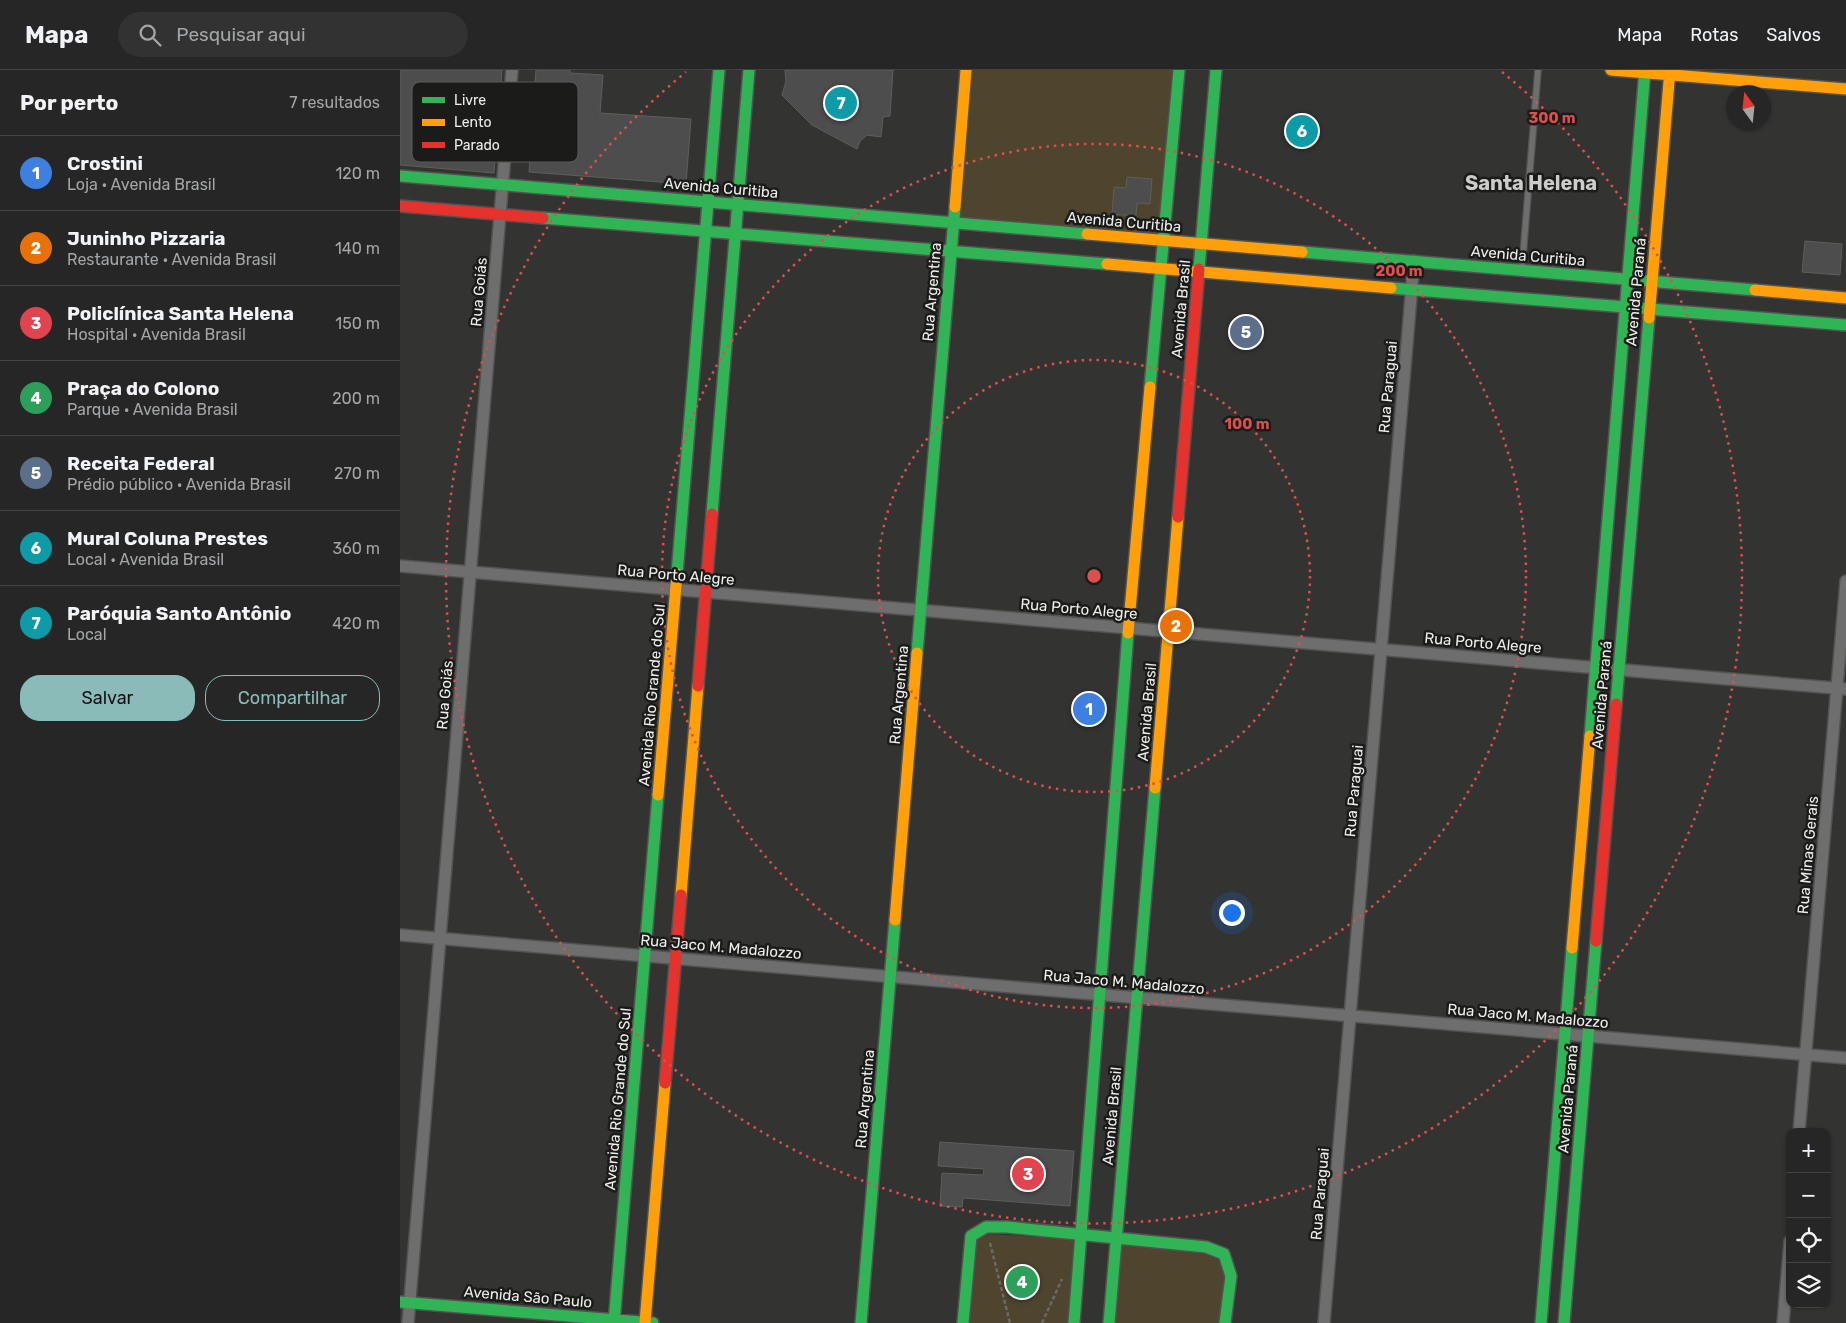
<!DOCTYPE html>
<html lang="pt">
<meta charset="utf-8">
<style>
:root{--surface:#262626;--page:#323232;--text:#f1f3f6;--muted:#a4a5a7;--line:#424343;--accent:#8bbbb9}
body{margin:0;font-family:Rubik,sans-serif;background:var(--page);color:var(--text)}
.controls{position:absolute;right:15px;bottom:15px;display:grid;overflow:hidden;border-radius:10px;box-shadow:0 1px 4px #0004}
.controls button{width:45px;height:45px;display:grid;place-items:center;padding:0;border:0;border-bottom:1px solid var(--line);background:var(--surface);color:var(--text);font:25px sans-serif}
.compass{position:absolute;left:1326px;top:15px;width:45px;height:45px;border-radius:50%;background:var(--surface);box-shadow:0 1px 4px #0004;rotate:345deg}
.you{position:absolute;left:831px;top:842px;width:18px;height:18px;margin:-12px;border:4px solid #fff;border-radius:50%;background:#1a73e8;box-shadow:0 0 0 8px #1a73e833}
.badge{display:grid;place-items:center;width:32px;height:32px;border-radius:50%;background:var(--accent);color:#fff;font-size:16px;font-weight:700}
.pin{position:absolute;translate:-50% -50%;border:2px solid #fff;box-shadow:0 1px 5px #0006}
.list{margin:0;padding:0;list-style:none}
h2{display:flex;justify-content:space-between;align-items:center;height:65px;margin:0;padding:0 20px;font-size:21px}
h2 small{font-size:16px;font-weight:400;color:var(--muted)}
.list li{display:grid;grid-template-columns:32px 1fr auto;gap:15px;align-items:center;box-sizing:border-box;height:75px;padding:0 20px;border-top:1px solid var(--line)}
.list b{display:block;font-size:19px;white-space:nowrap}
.list p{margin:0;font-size:16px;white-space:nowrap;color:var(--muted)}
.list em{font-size:16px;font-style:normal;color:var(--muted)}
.actions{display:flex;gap:10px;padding:15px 20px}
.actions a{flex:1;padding:11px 0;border:1px solid var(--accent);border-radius:20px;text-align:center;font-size:18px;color:var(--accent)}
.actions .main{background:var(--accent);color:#111}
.icon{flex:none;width:28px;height:28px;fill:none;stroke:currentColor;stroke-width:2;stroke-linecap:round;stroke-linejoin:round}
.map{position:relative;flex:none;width:1446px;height:1253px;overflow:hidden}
header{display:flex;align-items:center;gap:30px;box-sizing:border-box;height:70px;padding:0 25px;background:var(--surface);border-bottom:1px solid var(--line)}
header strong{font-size:24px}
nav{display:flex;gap:28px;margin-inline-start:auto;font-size:18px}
.search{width:350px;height:45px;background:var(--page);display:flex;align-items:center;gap:12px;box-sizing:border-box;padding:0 18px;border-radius:28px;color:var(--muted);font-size:19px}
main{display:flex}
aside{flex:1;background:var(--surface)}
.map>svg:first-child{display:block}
.green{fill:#4f452e}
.building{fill:#4c4d4c;stroke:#5e5e5d}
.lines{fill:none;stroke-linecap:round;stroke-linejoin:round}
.lane-casing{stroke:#525251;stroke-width:8}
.street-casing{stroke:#525251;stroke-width:14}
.fast-casing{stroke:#525251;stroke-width:14}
.slow-casing{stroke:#525251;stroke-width:14}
.jam-casing{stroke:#525251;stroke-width:14}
.path{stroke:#6a6a6a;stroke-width:2.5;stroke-dasharray:4 2.5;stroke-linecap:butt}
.lane{stroke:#6d6e6d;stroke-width:5.5}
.street{stroke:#6d6e6d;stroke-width:11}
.fast{stroke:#30b455;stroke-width:11}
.slow{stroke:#ff9f0a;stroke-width:11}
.jam{stroke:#e5322d;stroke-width:11}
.ring{fill:none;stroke:#db504f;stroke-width:2.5;stroke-dasharray:2.5 5}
.labels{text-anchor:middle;stroke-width:5;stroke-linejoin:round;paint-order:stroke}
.street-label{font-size:15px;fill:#edeeec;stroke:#1b1c1a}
.district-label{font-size:20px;font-weight:bold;fill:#cbcdc9;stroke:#1b1c1a}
.key{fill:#1b1c1a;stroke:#5a5b59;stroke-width:1}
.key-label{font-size:14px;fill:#edeeec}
.centre{fill:#db504f;stroke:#1b1c1a;stroke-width:2.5}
.ring-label{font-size:15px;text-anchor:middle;font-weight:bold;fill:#db504f;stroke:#1b1c1a;stroke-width:5;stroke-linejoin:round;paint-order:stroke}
</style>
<header>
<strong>Mapa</strong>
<div class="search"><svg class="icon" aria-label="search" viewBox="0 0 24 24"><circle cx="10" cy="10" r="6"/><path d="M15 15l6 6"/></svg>Pesquisar aqui</div>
<nav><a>Mapa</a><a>Rotas</a><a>Salvos</a></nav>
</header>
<main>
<aside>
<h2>Por perto<small>7 resultados</small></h2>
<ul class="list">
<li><span class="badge" style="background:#3f7fe0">1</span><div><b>Crostini</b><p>Loja · Avenida Brasil</p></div><em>120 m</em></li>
<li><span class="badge" style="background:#e8710a">2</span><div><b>Juninho Pizzaria</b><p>Restaurante · Avenida Brasil</p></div><em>140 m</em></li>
<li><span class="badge" style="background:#e0444e">3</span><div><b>Policlínica Santa Helena</b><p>Hospital · Avenida Brasil</p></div><em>150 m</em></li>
<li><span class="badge" style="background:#2e9e5b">4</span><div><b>Praça do Colono</b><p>Parque · Avenida Brasil</p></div><em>200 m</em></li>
<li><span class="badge" style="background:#5c6f8a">5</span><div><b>Receita Federal</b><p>Prédio público · Avenida Brasil</p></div><em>270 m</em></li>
<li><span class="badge" style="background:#0f9aa8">6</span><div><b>Mural Coluna Prestes</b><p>Local · Avenida Brasil</p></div><em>360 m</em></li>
<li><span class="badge" style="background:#0f9aa8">7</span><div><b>Paróquia Santo Antônio</b><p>Local</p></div><em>420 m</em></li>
</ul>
<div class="actions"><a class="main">Salvar</a><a>Compartilhar</a></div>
</aside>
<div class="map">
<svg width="1446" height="1253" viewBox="0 0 1446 1253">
<rect width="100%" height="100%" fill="#333332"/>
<!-- green -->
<path class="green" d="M571,0h202l-13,166 -201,-18z
M585,1164l91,5 -7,84h-101l8,-82z
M721,1174l85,8 14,8 6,16 -5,47h-107z"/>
<!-- building -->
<path class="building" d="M0,0h102l-8,103 -94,-8z
M136,0h34v3l33,2 -3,38 91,6 -5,65 -157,-12z
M385,0h108l-3,46 -7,1 -2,20 -14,-2 -7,6 -3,8 -45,-24 -30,-30 4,-14z
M727,107l25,2 -2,25 -13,-1 -1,13 -24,-2 2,-27 12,1z
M1405,171l37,3 -2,31 -38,-3z
M540,1072l134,9 -4,55 -107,-8 -1,9 -22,-1 2,-33 41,2 1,-6 -46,-3z"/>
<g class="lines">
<!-- lane casing -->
<g class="lane-casing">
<path id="lane" d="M1122,198l16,-198"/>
</g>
<!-- street casing -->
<g class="street-casing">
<path id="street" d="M0,496l1446,123
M0,865l1446,123
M1399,1062l47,-551
M8,1253l104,-1253
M924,1253l90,-1062
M1383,1253l7,-82"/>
</g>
<!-- fast casing -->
<g class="fast-casing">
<path id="fast" d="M0,106l687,58
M143,148l564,46
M902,182l453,38
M799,199l17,-199
M991,218l455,37
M750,317l29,-317
M312,444l37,-444
M277,504l42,-504
M517,583l38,-446
M1216,634l33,-386
M1190,666l55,-666
M0,1232l253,21
M214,1253l44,-528
M461,1253l34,-403
M563,1253l8,-87 15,-9h21l199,20 18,7 7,22 -6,47
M674,1253l54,-690
M709,1253l46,-535
M1141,1253l31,-375
M1164,1253l32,-382"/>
</g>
<!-- slow casing -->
<g class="slow-casing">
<path id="slow" d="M1211,0l235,19
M555,137l11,-137
M687,164l215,18
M707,194l284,24
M1355,220l91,8
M1249,248l21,-248
M728,563l22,-246
M755,718l23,-271
M258,725l19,-221
M281,825l17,-209
M495,850l22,-267
M1172,878l18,-212
M245,1253l20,-240"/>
</g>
<!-- jam casing -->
<g class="jam-casing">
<path id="jam" d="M0,136l143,12
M778,447l21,-248
M298,616l14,-172
M1196,871l20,-237
M265,1013l16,-188"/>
</g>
<!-- path -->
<path class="path" d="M590,1173l20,80
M642,1253l20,-44"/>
<!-- lane -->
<use href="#lane" class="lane"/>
<!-- street -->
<use href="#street" class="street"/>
<!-- fast -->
<use href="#fast" class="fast"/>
<!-- slow -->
<use href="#slow" class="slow"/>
<!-- jam -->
<use href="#jam" class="jam"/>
</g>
<!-- distance rings -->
<g class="ring">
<circle cx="694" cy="506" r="216"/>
<circle cx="694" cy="506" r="432"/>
<path d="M1102 2A648 648 0 1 1 286 2"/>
</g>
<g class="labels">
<!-- street labels -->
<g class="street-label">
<text transform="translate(321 118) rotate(5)" y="5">Avenida Curitiba</text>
<text transform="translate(724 152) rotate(5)" y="5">Avenida Curitiba</text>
<text transform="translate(1128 186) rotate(5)" y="5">Avenida Curitiba</text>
<text transform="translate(79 222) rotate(-85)" y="5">Rua Goiás</text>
<text transform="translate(532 222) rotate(-85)" y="5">Rua Argentina</text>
<text transform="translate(1236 222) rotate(-85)" y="5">Avenida Paraná</text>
<text transform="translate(781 239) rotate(-85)" y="5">Avenida Brasil</text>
<text transform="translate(988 317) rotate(-85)" y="5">Rua Paraguai</text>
<text transform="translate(276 505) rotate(5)" y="5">Rua Porto Alegre</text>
<text transform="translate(679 539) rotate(5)" y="5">Rua Porto Alegre</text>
<text transform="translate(1083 573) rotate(5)" y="5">Rua Porto Alegre</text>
<text transform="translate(45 625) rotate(-85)" y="5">Rua Goiás</text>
<text transform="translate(252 625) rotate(-85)" y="5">Avenida Rio Grande do Sul</text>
<text transform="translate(499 625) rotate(-85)" y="5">Rua Argentina</text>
<text transform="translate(1202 625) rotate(-85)" y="5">Avenida Paraná</text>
<text transform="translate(747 642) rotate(-85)" y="5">Avenida Brasil</text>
<text transform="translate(954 721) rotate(-85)" y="5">Rua Paraguai</text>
<text transform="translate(1408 785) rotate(-85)" y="5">Rua Minas Gerais</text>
<text transform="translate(321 877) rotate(5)" y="5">Rua Jaco M. Madalozzo</text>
<text transform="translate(724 912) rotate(5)" y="5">Rua Jaco M. Madalozzo</text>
<text transform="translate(1128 946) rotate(5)" y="5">Rua Jaco M. Madalozzo</text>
<text transform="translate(218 1029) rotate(-85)" y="5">Avenida Rio Grande do Sul</text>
<text transform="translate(465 1029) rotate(-85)" y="5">Rua Argentina</text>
<text transform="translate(1168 1029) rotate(-85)" y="5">Avenida Paraná</text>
<text transform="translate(712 1046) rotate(-85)" y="5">Avenida Brasil</text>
<text transform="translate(920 1124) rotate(-85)" y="5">Rua Paraguai</text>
<text transform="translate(128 1227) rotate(5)" y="5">Avenida São Paulo</text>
</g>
<!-- district labels -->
<g class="district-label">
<text x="1131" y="120">Santa Helena</text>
</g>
</g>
<!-- legend -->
<rect x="12" y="12" width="166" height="80" rx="8" class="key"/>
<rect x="22" y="27" width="23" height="6" fill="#30b455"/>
<rect x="22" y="49" width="23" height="7" fill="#ff9f0a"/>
<rect x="22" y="72" width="23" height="6" fill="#e5322d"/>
<g class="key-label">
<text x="54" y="35">Livre</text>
<text x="54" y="57">Lento</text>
<text x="54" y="80">Parado</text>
</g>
<circle cx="694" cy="506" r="8" class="centre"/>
<g class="ring-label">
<text x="1152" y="53">300 m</text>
<text x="999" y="206">200 m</text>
<text x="847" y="359">100 m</text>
</g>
</svg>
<div class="controls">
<button>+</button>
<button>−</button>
<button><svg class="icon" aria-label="locate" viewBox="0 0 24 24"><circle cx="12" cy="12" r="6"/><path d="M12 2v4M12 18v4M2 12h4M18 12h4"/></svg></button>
<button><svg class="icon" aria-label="layers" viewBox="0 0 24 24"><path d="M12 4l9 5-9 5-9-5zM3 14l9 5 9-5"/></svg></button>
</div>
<svg class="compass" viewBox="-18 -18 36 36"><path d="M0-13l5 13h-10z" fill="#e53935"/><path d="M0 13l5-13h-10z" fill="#a4a5a7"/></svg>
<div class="you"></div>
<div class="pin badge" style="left:689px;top:639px;background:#3f7fe0">1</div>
<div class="pin badge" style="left:776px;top:556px;background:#e8710a">2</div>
<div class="pin badge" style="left:628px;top:1104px;background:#e0444e">3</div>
<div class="pin badge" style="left:622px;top:1212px;background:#2e9e5b">4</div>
<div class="pin badge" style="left:846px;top:262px;background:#5c6f8a">5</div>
<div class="pin badge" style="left:902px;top:61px;background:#0f9aa8">6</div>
<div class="pin badge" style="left:441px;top:33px;background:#0f9aa8">7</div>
</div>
</main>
